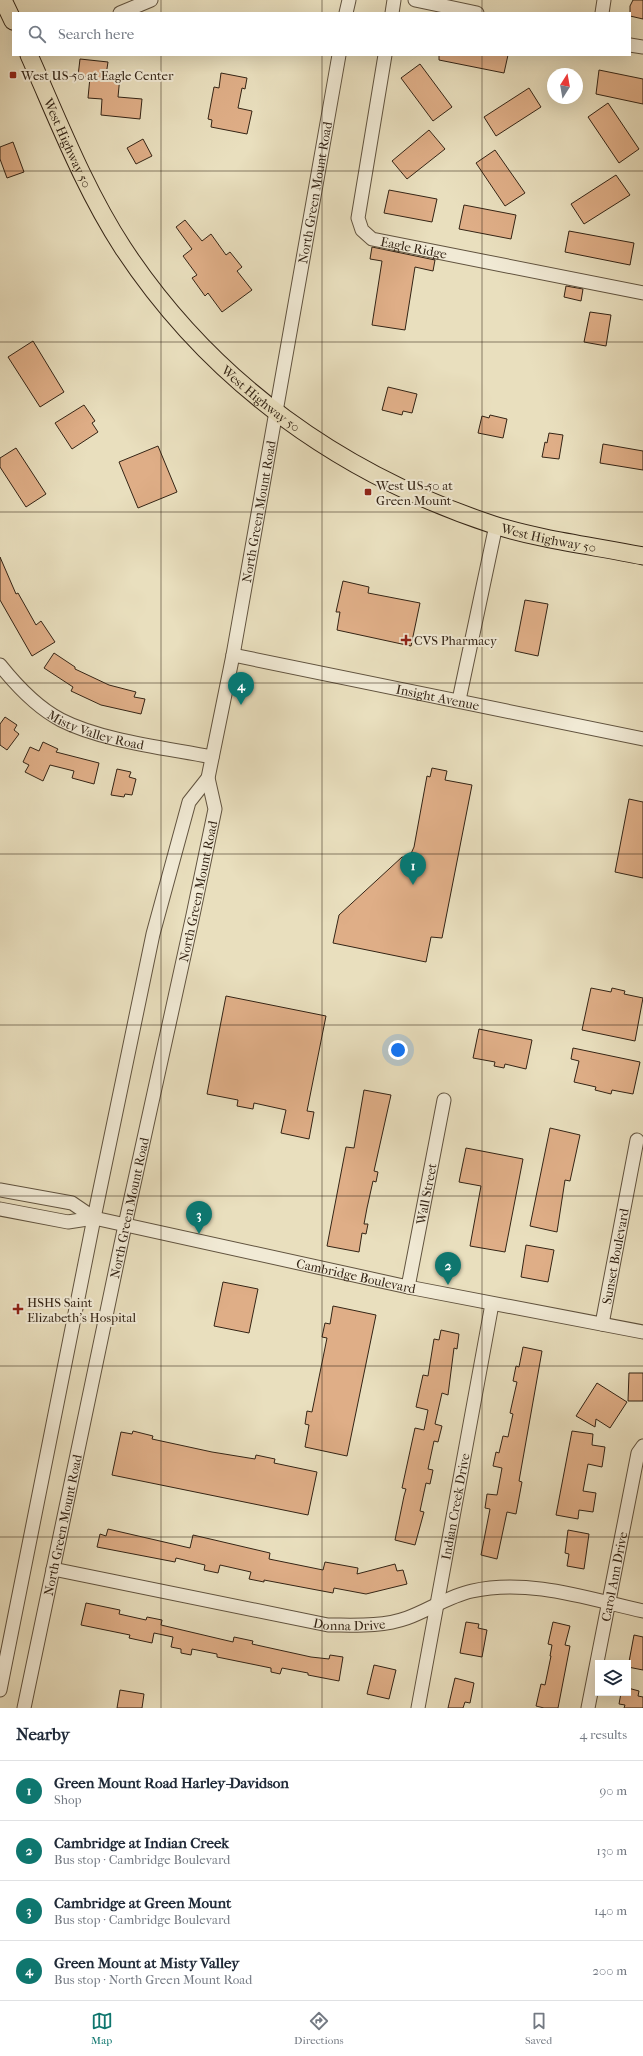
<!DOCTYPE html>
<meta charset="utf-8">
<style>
:root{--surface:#fff;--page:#f6f6f7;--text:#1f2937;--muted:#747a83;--line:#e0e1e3;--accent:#0f766e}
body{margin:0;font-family:"IM FELL French Canon",serif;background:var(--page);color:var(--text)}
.controls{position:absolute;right:12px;bottom:12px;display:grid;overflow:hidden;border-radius:0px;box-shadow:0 4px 16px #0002}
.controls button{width:36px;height:36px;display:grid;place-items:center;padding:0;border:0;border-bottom:1px solid var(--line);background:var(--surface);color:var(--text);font:20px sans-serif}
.compass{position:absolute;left:547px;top:68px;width:36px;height:36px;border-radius:50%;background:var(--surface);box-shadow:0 4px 16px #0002;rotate:11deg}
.you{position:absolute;left:398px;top:1050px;width:14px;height:14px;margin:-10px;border:3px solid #fff;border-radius:50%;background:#1a73e8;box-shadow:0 0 0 6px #1a73e833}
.badge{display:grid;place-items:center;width:26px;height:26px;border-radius:50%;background:var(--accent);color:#fff;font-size:13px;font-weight:700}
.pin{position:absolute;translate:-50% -33px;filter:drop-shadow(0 1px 2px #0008)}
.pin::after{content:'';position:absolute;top:21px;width:14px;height:12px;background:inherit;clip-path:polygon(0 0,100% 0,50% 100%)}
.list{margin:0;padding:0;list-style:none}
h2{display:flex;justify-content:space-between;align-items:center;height:52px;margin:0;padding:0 16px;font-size:17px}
h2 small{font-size:13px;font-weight:400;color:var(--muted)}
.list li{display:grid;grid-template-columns:26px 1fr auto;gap:12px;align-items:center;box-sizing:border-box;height:60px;padding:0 16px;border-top:1px solid var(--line)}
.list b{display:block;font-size:15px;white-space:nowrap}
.list p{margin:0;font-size:13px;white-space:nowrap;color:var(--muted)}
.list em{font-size:13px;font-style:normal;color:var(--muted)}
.icon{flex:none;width:22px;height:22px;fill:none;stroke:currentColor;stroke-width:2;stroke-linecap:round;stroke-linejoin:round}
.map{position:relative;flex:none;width:643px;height:1708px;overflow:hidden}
.search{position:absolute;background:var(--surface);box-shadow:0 4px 16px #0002;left:12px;right:12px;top:12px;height:44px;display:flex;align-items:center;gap:10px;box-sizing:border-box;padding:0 14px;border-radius:0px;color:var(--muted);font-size:15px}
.sheet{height:292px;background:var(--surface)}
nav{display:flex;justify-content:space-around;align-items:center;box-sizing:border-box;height:56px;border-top:1px solid var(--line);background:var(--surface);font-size:11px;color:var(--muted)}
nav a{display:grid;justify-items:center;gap:2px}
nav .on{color:var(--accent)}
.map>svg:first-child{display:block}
.building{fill:#dfae87;stroke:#342415}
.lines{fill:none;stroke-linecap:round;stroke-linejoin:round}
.minor-casing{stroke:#61533f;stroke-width:15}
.major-casing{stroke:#342415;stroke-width:19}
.minor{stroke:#f1ead5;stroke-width:13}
.major{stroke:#e9dfbe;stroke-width:17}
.grid{fill:none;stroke:#342415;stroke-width:1;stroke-opacity:0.55}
.poi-dot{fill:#8f2418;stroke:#f1ead5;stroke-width:1.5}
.labels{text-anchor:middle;stroke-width:4;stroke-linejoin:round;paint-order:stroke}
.poi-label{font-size:13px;fill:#342415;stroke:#f1ead5;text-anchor:start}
.street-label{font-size:13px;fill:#342415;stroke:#f1ead5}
</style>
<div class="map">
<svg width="643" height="1708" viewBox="0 0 643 1708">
<rect width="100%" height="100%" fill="#e9dfbe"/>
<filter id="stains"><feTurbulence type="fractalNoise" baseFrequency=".005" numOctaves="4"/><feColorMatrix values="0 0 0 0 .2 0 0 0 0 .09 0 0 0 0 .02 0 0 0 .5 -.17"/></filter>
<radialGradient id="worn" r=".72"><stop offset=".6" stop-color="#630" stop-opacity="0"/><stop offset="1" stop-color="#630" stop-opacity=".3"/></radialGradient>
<!-- building -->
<path class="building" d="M633,0h10v19l-13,-3v-10z
M439,55h69l-4,18 -65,-13z
M80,59l28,3 -2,13 14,1 -2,21 24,2 -2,20 -39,-4 1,-16 -14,-1 2,-21 -12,-1z
M420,64l32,43 -19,14 -32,-43z
M599,70l44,9v25l-47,-10z
M221,73l26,5 -2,11 -3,-1 -4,20 14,3 -5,23 -36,-7 1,-7 -4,-1 6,-32 5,1z
M529,88l12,19 -45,29 -12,-19z
M608,103l31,46 -20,14 -31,-46z
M429,130l16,19 -38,30 -15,-18z
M143,139l9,17 -16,8 -9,-16z
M13,142l11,30 -17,6 -7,-19v-12z
M495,150l30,43 -20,13 -29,-43z
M616,175l14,20 -46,29 -13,-20z
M389,190l48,9 -5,23 -48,-9z
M464,205l52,10 -5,24 -52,-10z
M185,220l17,21 9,-7 15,21 4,-3 12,15 -5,4 15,19 -30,22 -14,-19 -3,3 -13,-18 5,-3 -14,-19 9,-7 -16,-22z
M569,231l65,12 -4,22 -65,-13z
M372,247l63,13 -2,11 -18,-4 -10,63 -33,-5 10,-64 -12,-2z
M566,286l17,3 -2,12 -17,-4z
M590,312l21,3 -5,31 -22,-4z
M33,341l31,51 -24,15 -32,-50z
M388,387l29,7 -5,19 -9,-2 -1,4 -20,-5z
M84,405l11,16 -3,2 6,9 -26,17 -17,-26z
M490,415l17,4 -4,19 -25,-5 4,-17 7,2z
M549,433l14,2 -4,24 -17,-2 3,-15 2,1z
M603,444l40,7v19l-43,-7z
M158,446l19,46 -39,16 -19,-46z
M16,448l30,46 -20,13 -26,-40v-9z
M0,557l16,37 2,-1 18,32 5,-4 14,21 -23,14 -32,-56z
M343,581l26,6 -1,6 52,10 -9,43 -74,-16 3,-18h-4z
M525,600l23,4 -10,52 -23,-5z
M54,653l21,14v2l34,16 27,7 -2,5 11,2 -4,15 -40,-9 -30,-14 2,-4 -29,-19z
M5,717l12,8 -3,5 5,4 -12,16 -7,-5v-21z
M43,742l15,7 -2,3 43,11 -5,21 -22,-6 2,-7 -24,-6 -7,16 -18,-9 4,-7 -6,-3 7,-15 9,4z
M432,768l15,3 -2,9 27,5 -30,153 -11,-1 -5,25 -93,-19 6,-28 63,-58 7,1 5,-11 13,-71 3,1z
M117,769l14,3 -2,5 7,2 -4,16 -7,-1 -1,3 -13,-2z
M629,799l14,3v76l-28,-6z
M591,988l20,4 1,-4 13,3 -1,3 19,4 -8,43 -53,-11z
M226,996l100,20 -19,95 7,1 -5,27 -28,-6 5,-23 -32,-7 -1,6 -16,-3 1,-6 -31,-6z
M479,1029l53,11 -6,29 -21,-5 -1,4 -10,-2 1,-4 -22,-4z
M573,1048l67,14 -7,32 -21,-4 -1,4 -16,-4 1,-3 -22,-5 5,-21 -8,-2z
M364,1090l27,5 -17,76 4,1 -2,10 -3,-1 -6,27 -3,16h4l-2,10 -4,-1 -3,19 -32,-6 19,-99 8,1z
M550,1128l30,7 -10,46 -5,-1 -8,52 -27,-6z
M466,1148l57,11 -18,93 -35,-6 11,-60 -22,-4z
M526,1245l28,5 -6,32 -27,-5z
M223,1282l35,7 -9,44 -35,-7z
M333,1306l43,9 -29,141 -42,-9 4,-22 -4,-1 2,-13 5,1 15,-74 -5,-1 3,-14 5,1z
M441,1330l18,4 -2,15 -3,-1 -6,47 -6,-2 -7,31 7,2 -4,16 -4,-1 -6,28 5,1 -3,14 -4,-1 -6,28 4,1 -9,33 -20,-5 9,-44 2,-7 -4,-1 13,-60 9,2 4,-20 -12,-3 7,-32 5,1 6,-37 5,1z
M523,1347l19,4 -23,130 3,1 -6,32 -9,-2 -10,47 -16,-4 9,-46 -5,-1 2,-14 10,1 5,-27 -9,-2 3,-14 3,1 4,-17 5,1 5,-23 -3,-1 7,-31 -4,-1 3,-15 3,1z
M629,1373h14v28h-15z
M597,1383l30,19 -17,26 -14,-9 -1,8 -19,-11z
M133,1431l20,5 -1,3 60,13 43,7 1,-4 19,4 -1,4 43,9 -9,43 -196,-40 9,-43 11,2z
M572,1431l21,3 -1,11 13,2 -3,20 -14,-3 -5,27 13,2 -3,19 -14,-2 -1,9 -22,-4z
M108,1529l82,19 3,-13 77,18 -1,6 54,11 2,-8 33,6 -1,6 38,-10 2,7 6,-1 4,14 -41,10 -32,-6 -1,5 -69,-13v2l-15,-3 2,-7 -31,-7 -2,8 -14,-3 1,-5 -29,-7 -1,4 -78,-15 3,-13 6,2z
M568,1530l21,4 -5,35 -17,-3 2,-12 -4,-1z
M86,1603l34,7 -1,4 27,6 1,-3 15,3 -1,5 72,17 1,-5 19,4 -1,3 59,13 18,2 1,-4 13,2 -4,24 -31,-6v-2l-26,-5 -2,6 -9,-2v-4l-54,-11v-3l-25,-5 -1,6 -10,-2v-4l-10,-2 2,-10 -19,-4 -2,10 -23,-5 1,-3 -49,-10z
M466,1622l13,2 -1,4 9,2 -5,27 -22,-4z
M553,1622l17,4 -5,19 5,1 -12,62h-14l-8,-2 5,-22 4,1 6,-29h-1l2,-11 -4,-1z
M634,1635l9,2v33l-15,-3z
M374,1665l22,5 -7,29 -22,-5z
M455,1678l19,5 -4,20 -5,-1 -2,6h-15z
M628,1688l11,3 -1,5 5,1v11h-19l1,-3 -6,-1 2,-11h7z
M120,1690l24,4 -2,14h-25z"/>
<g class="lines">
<!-- minor casing -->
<g class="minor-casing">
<g id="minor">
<path d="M415,0l62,13"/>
<path d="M120,13l31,-13"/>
<path d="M346,13l3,-13"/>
<path d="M392,13l2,-13"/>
<path d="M602,13l2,-13"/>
<path d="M630,45l13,2"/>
<path id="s1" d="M385,55l-27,163 4,12 10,9 271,54"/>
<path id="s2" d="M233,655l410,84"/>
<path id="s3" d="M0,665c16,20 38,43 61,55 41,21 105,28 151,37"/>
<path d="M459,700l37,-175"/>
<path d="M0,1190l72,13 22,15"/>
<path id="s4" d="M0,1209l68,13 26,-4 314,69 235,45"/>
<path id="s5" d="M408,1287l36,-187"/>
<path id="s6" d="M602,1324l35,-184"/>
<path id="s7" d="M53,1569l275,56c26,0 54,2 79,-7 22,-8 42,-22 65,-27 56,-13 117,8 171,20"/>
<path d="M0,1690l94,-472 59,-284 36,-132 19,-24"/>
<path id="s8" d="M24,1708l101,-483 68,-310 22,-106 -7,-31 25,-123 106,-600"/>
<path id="s9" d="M418,1708l74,-404"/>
<path id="s10" d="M588,1708l50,-255 5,-7"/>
</g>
</g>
<!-- major casing -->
<g class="major-casing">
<g id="major">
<path d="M3,0l10,21"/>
<path id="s11" d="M29,55c29,65 55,133 94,193 89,135 219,227 371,277 48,15 100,21 149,31"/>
</g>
</g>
<!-- minor -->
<use href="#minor" class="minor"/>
<!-- major -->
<use href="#major" class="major"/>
</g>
<!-- grid -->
<path class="grid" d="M161,0v13M322,0v13M482,0v13M161,55v1653M322,55v1653M482,55v1653M0,171h643M0,342h643M0,512h643M0,683h643M0,854h643M0,1025h643M0,1196h643M0,1366h643M0,1537h643"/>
<!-- markers -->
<g class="poi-dot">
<rect x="9" y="71" width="8" height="8" rx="2"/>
<rect x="364" y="488" width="8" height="8" rx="2"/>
<path d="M404 634h4v4h4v4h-4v4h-4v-4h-4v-4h4z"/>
<path d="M16 1303h4v4h4v4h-4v4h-4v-4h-4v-4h4z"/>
</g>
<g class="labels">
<!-- poi labels -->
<g class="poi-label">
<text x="21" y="80">West US-50 at Eagle Center</text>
<text x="376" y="490">West US-50 at<tspan x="376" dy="15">Green Mount</tspan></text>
<text x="414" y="645">CVS Pharmacy</text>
<text x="27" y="1307">HSHS Saint<tspan x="27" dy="15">Elizabeth's Hospital</tspan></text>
</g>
<!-- street labels -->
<g class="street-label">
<text dy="5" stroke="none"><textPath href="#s11" startOffset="96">West Highway 50</textPath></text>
<text dy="5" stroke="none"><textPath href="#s8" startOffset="1546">North Green Mount Road</textPath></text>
<text dy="5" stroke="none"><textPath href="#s1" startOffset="234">Eagle Ridge</textPath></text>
<text dy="5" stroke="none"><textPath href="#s11" startOffset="420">West Highway 50</textPath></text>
<text dy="5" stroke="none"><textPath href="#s8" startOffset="1222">North Green Mount Road</textPath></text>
<text dy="5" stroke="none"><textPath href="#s11" startOffset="743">West Highway 50</textPath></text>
<text dy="5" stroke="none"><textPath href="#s2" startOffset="209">Insight Avenue</textPath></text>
<text dy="5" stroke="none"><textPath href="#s3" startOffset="119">Misty Valley Road</textPath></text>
<text dy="5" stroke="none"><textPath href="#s8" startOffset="835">North Green Mount Road</textPath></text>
<text dy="5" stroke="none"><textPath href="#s5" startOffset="95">Wall Street</textPath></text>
<text dy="5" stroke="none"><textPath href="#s8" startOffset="511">North Green Mount Road</textPath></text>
<text dy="5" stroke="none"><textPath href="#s6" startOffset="69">Sunset Boulevard</textPath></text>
<text dy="5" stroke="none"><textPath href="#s4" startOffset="364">Cambridge Boulevard</textPath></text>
<text dy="5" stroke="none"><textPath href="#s9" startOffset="205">Indian Creek Drive</textPath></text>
<text dy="5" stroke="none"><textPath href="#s8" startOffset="187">North Green Mount Road</textPath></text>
<text dy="5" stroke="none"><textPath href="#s10" startOffset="134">Carol Ann Drive</textPath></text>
<text dy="5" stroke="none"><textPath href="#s7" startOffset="302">Donna Drive</textPath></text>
</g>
</g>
<rect width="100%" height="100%" filter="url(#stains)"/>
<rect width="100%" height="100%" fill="url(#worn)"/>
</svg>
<div class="controls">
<button><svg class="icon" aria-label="layers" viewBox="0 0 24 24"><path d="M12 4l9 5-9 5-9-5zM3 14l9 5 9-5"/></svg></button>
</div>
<svg class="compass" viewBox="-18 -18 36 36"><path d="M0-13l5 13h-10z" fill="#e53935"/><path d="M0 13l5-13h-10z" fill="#747a83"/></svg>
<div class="you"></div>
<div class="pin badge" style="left:413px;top:885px">1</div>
<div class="pin badge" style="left:448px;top:1285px">2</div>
<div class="pin badge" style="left:199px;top:1234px">3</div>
<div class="pin badge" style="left:241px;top:705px">4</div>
<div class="search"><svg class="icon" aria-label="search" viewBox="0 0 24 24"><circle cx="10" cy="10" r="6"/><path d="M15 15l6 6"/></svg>Search here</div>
</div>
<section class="sheet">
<h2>Nearby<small>4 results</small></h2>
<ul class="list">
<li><span class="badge">1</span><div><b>Green Mount Road Harley-Davidson</b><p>Shop</p></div><em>90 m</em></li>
<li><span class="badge">2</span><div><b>Cambridge at Indian Creek</b><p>Bus stop · Cambridge Boulevard</p></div><em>130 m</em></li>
<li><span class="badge">3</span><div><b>Cambridge at Green Mount</b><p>Bus stop · Cambridge Boulevard</p></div><em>140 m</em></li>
<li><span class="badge">4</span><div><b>Green Mount at Misty Valley</b><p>Bus stop · North Green Mount Road</p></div><em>200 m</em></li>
</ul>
</section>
<nav>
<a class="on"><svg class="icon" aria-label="map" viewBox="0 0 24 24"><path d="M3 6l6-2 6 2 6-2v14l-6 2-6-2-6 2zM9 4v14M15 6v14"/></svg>Map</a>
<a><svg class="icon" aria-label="directions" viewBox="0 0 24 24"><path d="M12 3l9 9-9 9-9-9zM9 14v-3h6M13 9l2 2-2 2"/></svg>Directions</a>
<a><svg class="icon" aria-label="saved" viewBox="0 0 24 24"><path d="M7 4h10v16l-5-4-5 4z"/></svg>Saved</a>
</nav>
